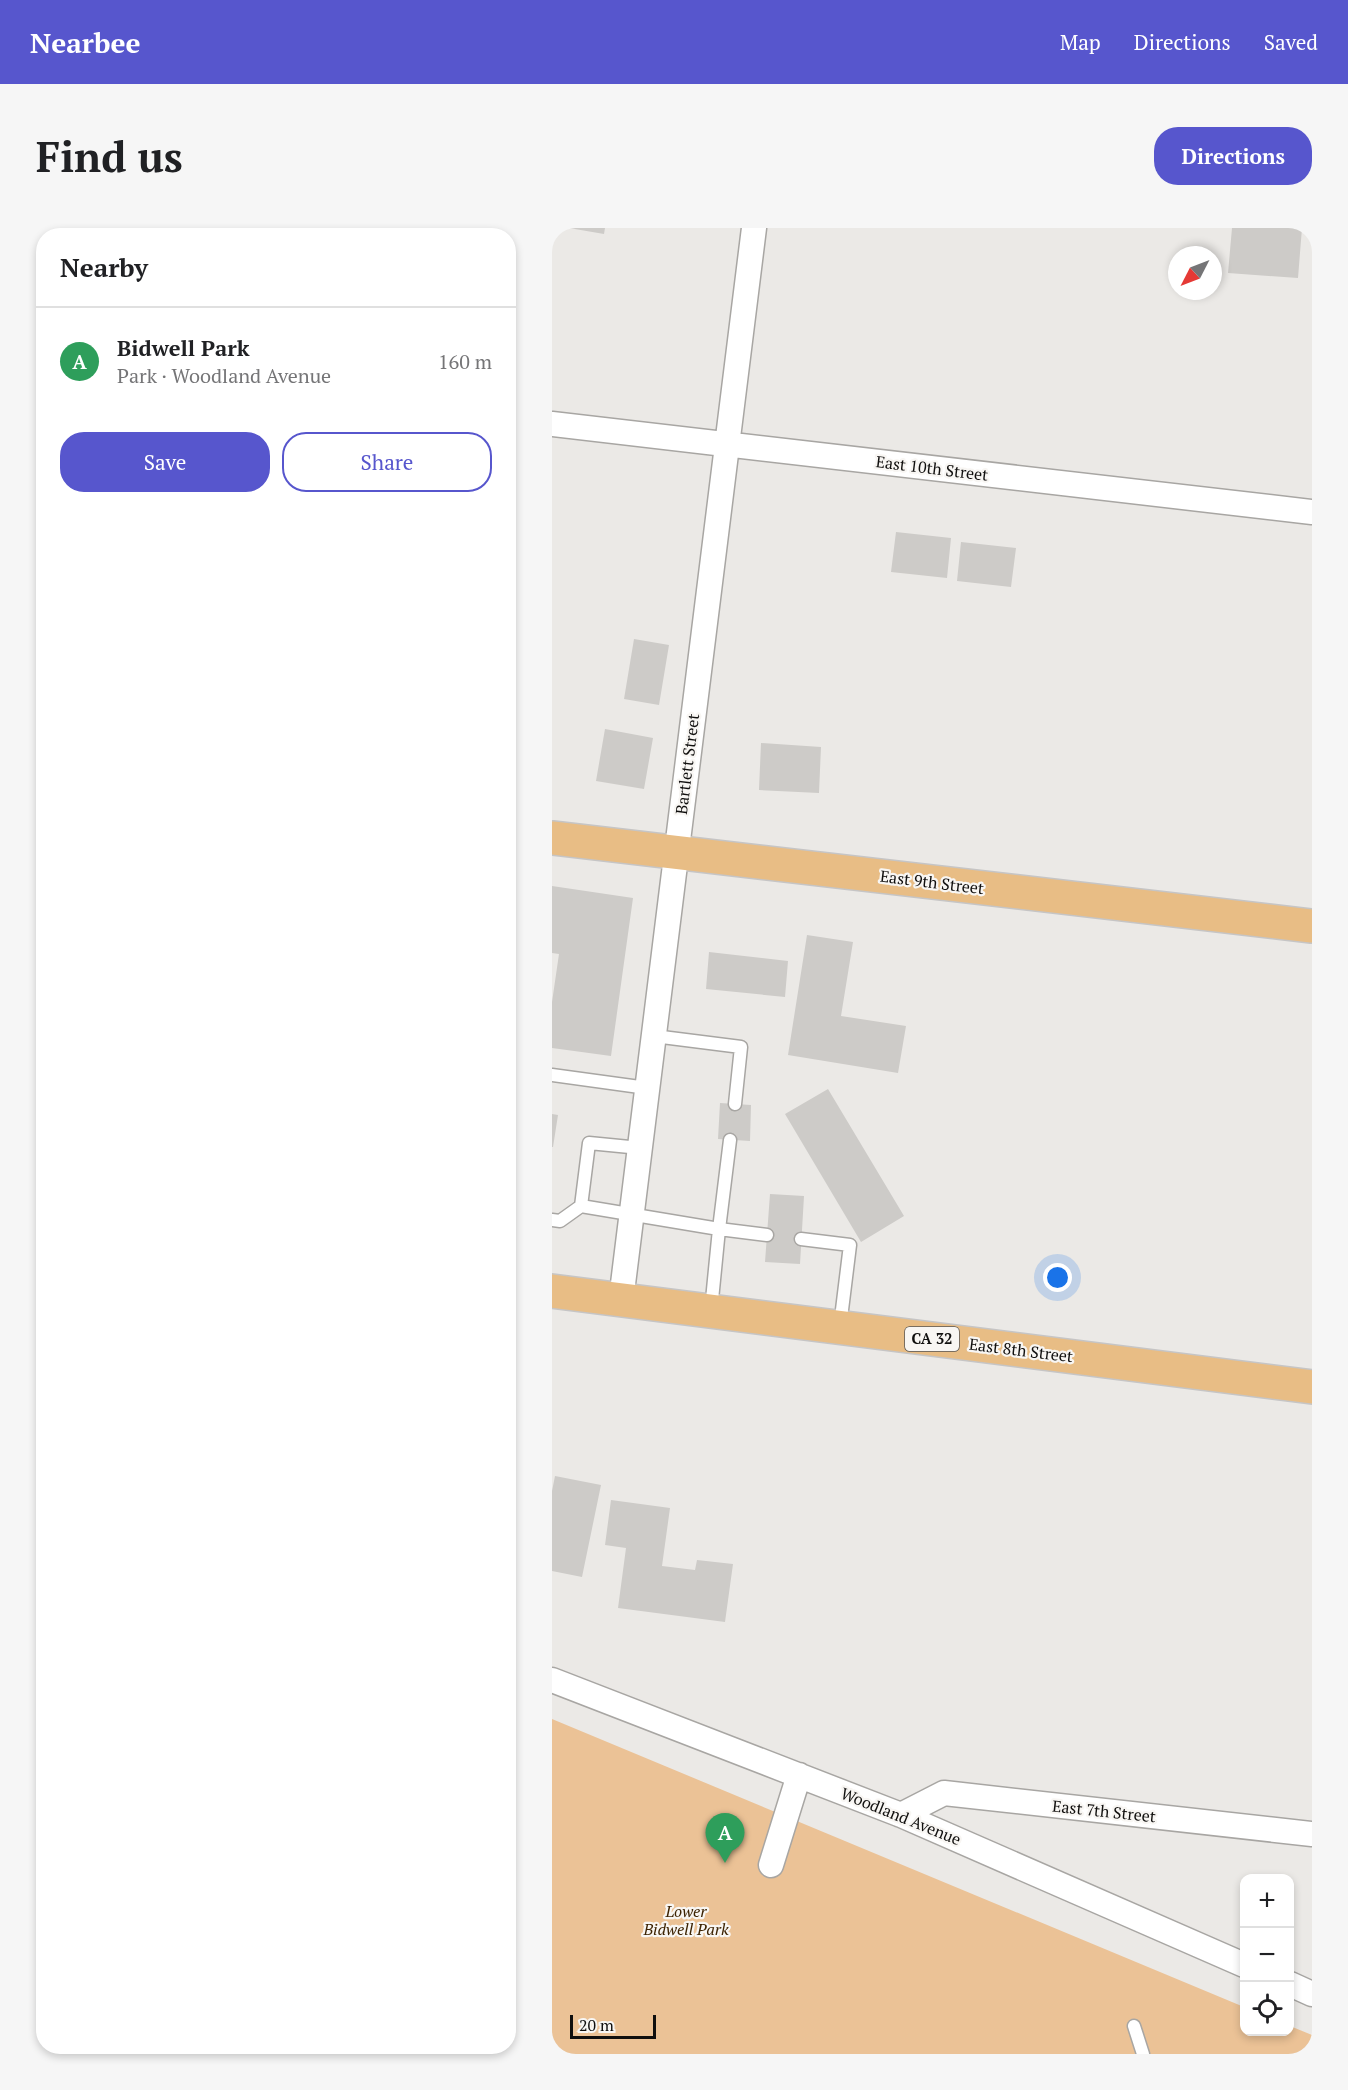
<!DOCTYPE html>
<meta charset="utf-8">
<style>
:root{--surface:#fff;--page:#f6f6f6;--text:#202124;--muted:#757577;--line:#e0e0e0;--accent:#5756cd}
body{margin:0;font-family:"PT Serif",serif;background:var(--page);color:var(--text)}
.controls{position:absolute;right:18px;bottom:18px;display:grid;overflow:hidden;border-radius:12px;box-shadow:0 3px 9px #0003}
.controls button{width:54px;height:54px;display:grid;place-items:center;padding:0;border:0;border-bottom:2px solid var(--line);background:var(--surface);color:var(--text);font:30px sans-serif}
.compass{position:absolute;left:616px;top:18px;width:54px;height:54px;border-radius:50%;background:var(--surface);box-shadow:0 3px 9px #0003;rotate:228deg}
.scale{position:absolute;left:18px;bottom:15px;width:86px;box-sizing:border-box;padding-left:6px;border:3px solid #100f0e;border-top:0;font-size:16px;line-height:21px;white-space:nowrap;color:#100f0e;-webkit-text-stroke:4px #f8f6f3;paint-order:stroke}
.you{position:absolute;left:506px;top:1050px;width:21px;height:21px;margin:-15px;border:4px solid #fff;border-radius:50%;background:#1a73e8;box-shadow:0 0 0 9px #1a73e833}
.badge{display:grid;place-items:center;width:39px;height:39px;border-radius:50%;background:var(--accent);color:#fff;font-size:20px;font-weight:700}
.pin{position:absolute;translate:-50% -50px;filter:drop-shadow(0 2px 3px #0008)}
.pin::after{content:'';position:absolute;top:32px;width:21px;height:18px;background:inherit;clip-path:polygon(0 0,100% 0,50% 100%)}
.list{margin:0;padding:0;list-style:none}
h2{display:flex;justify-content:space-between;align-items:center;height:78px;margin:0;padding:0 24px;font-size:26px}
h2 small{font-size:20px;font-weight:400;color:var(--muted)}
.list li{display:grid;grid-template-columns:39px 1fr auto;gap:18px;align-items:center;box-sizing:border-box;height:108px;padding:0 24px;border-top:2px solid var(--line)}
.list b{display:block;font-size:22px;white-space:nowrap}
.list p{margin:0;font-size:20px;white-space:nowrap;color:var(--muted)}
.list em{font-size:20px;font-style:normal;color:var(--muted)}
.actions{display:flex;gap:12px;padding:18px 24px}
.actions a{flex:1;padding:14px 0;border:2px solid var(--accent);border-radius:24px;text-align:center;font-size:21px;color:var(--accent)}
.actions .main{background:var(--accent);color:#fff}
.icon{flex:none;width:33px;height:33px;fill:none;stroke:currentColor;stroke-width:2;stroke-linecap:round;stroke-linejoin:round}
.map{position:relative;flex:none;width:760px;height:1826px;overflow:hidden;border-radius:24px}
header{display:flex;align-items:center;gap:36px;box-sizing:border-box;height:84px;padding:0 30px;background:var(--accent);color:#fff}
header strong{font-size:28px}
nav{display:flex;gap:33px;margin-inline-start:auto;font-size:21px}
.intro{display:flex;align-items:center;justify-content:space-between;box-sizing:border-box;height:144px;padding:0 36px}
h1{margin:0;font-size:42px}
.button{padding:15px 27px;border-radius:24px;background:var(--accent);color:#fff;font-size:21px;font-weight:700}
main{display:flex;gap:36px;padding:0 36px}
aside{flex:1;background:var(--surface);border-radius:24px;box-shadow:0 3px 9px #0003}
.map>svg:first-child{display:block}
.green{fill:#ebc296}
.building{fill:#cdcbc8}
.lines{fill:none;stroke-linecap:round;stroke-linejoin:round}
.service-casing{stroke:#a8a6a3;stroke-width:15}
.minor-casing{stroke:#a8a6a3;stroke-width:27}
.primary-casing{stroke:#c6c5c5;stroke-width:36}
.service{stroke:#fff;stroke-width:12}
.minor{stroke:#fff;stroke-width:24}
.primary{stroke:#e8bd85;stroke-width:33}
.labels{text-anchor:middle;stroke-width:4.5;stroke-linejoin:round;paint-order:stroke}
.shield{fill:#f8f6f3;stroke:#565453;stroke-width:1.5}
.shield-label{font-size:15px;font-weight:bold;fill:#100f0e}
.street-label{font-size:16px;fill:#100f0e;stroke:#f8f6f3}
.park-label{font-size:16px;font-style:italic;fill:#3d2302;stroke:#f8f6f3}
</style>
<header>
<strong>Nearbee</strong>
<nav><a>Map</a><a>Directions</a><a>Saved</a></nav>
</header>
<div class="intro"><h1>Find us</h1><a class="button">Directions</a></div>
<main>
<aside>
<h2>Nearby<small></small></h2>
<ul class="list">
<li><span class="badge" style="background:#2e9e5b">A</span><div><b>Bidwell Park</b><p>Park · Woodland Avenue</p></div><em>160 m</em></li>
</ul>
<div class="actions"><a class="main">Save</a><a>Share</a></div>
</aside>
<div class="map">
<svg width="760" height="1826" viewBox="0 0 760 1826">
<rect width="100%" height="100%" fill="#ebe9e6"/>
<!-- green -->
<path class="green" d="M0,1491l692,288v25h46v-6l22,9v19h-760z"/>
<!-- building -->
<path class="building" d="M17,0h36l-1,6z
M680,0h70l-4,50 -70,-5z
M344,304l55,6 -4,40 -56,-6z
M409,314l55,6 -5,39 -54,-6z
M82,411l35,6 -10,60 -35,-6z
M53,501l48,9 -9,51 -48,-8z
M209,515l60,4 -2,46 -60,-3z
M0,658l81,12 -22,158 -59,-8v-46l7,-48 -7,-1z
M255,707l46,7 -12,74 65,10 -8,47 -110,-18z
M157,724l79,9 -3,36 -79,-8z
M276,861l76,127 -43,26 -76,-128z
M168,875l31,2 -1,36 -32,-2z
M0,886l6,1 -5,32h-1z
M218,966l34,2 -4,68 -35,-2z
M3,1248l46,9 -19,92 -30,-6v-80z
M59,1272l59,8 -8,58 33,4 2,-10 36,4 -8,58 -107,-14 8,-60 -21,-3z"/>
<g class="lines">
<!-- service casing -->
<g class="service-casing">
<path id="service" d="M102,808l87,11 -6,57
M0,847l95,13
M178,912l-11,89 48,6
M88,920l-51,-5 -8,63 138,23 -8,81
M0,992l8,1 21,-15
M249,1011l49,6 -10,81
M582,1798l9,28"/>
</g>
<!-- minor casing -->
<g class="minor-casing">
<path id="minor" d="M0,196l760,88
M69,1072l133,-1072
M0,1452l349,135 343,150
M349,1587l43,-22 368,41
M219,1637l28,-90
M738,1756l22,10"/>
</g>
<!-- primary casing -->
<g class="primary-casing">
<path id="primary" d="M0,610l760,88
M0,1063l760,96"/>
</g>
<!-- service -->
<use href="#service" class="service"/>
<!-- minor -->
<use href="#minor" class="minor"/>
<!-- primary -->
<use href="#primary" class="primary"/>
</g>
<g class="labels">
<!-- shield labels -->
<rect class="shield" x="353" y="1099" width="54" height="24" rx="4.5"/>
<g class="shield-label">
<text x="380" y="1116">CA 32</text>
</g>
<!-- street labels -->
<g class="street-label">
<text transform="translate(380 240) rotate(7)" y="6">East 10th Street</text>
<text transform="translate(135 536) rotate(-83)" y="6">Bartlett Street</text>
<text transform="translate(380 654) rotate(7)" y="6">East 9th Street</text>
<text transform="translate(469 1122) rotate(7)" y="6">East 8th Street</text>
<text transform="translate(552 1583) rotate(6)" y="6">East 7th Street</text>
<text transform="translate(349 1588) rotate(22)" y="6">Woodland Avenue</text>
</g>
<!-- park labels -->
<g class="park-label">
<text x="134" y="1689">Lower<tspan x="134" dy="18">Bidwell Park</tspan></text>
</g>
</g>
</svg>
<div class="controls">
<button>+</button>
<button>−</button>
<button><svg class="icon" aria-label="locate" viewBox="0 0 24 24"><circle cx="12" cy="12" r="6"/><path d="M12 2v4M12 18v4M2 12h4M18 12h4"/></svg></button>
</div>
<svg class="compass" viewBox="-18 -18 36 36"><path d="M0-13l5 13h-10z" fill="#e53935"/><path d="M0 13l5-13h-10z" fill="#757577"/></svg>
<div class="scale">20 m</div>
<div class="you"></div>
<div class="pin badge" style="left:173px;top:1635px;background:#2e9e5b">A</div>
</div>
</main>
